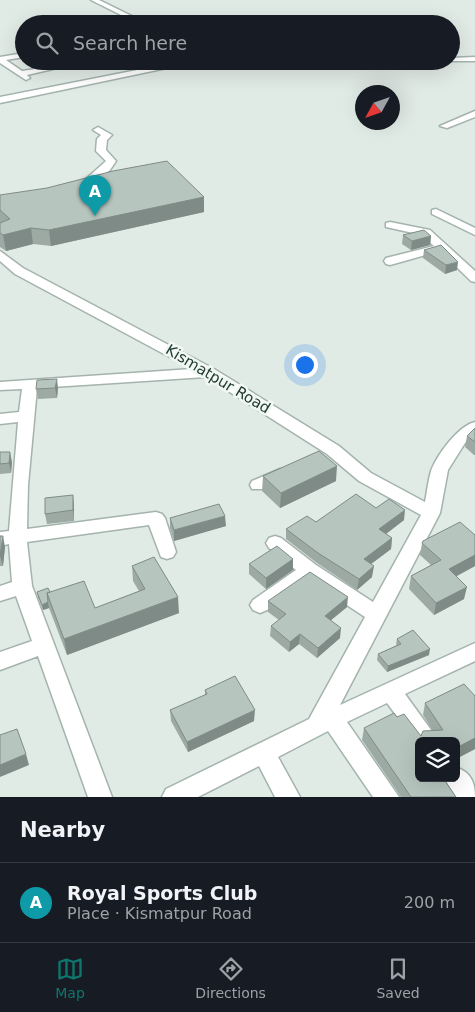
<!DOCTYPE html>
<meta charset="utf-8">
<style>
:root{--surface:#171b24;--page:#20242c;--text:#f1f3f6;--muted:#9ea1a6;--line:#363941;--accent:#0f766e}
body{margin:0;font-family:"DejaVu Sans",sans-serif;background:var(--page);color:var(--text)}
.controls{position:absolute;right:15px;bottom:15px;display:grid;overflow:hidden;border-radius:8px;box-shadow:0 5px 20px #0002}
.controls button{width:45px;height:45px;display:grid;place-items:center;padding:0;border:0;border-bottom:1px solid var(--line);background:var(--surface);color:var(--text);font:25px sans-serif}
.compass{position:absolute;left:355px;top:85px;width:45px;height:45px;border-radius:50%;background:var(--surface);box-shadow:0 5px 20px #0002;rotate:230deg}
.you{position:absolute;left:304px;top:364px;width:18px;height:18px;margin:-12px;border:4px solid #fff;border-radius:50%;background:#1a73e8;box-shadow:0 0 0 8px #1a73e833}
.badge{display:grid;place-items:center;width:32px;height:32px;border-radius:50%;background:var(--accent);color:#fff;font-size:16px;font-weight:700}
.pin{position:absolute;translate:-50% -41px;filter:drop-shadow(0 1px 2px #0008)}
.pin::after{content:'';position:absolute;top:26px;width:18px;height:15px;background:inherit;clip-path:polygon(0 0,100% 0,50% 100%)}
.list{margin:0;padding:0;list-style:none}
h2{display:flex;justify-content:space-between;align-items:center;height:65px;margin:0;padding:0 20px;font-size:21px}
h2 small{font-size:16px;font-weight:400;color:var(--muted)}
.list li{display:grid;grid-template-columns:32px 1fr auto;gap:15px;align-items:center;box-sizing:border-box;height:80px;padding:0 20px;border-top:1px solid var(--line)}
.list b{display:block;font-size:19px;white-space:nowrap}
.list p{margin:0;font-size:16px;white-space:nowrap;color:var(--muted)}
.list em{font-size:16px;font-style:normal;color:var(--muted)}
.icon{flex:none;width:28px;height:28px;fill:none;stroke:currentColor;stroke-width:2;stroke-linecap:round;stroke-linejoin:round}
.map{position:relative;flex:none;width:475px;height:797px;overflow:hidden}
.search{position:absolute;background:var(--surface);box-shadow:0 5px 20px #0002;left:15px;right:15px;top:15px;height:55px;display:flex;align-items:center;gap:12px;box-sizing:border-box;padding:0 18px;border-radius:28px;color:var(--muted);font-size:19px}
.sheet{height:145px;background:var(--surface)}
nav{display:flex;justify-content:space-around;align-items:center;box-sizing:border-box;height:70px;border-top:1px solid var(--line);background:var(--surface);font-size:14px;color:var(--muted)}
nav a{display:grid;justify-items:center;gap:2px}
nav .on{color:var(--accent)}
.map>svg:first-child{display:block}
.lines{fill:none;stroke-linecap:round;stroke-linejoin:round}
.minor-casing{stroke:#a4b3ad;stroke-width:3}
.minor{fill:#fff;fill-rule:evenodd}
.wall{fill:#9daaa4}
.shaded-wall{fill:#7f8b86}
.building{fill:#b6c6bf;stroke:#7f8b86}
.labels{text-anchor:middle;stroke-width:5;stroke-linejoin:round;paint-order:stroke}
.street-label{font-size:15px;fill:#223b33;stroke:#f1f8f4}
</style>
<div class="map">
<svg width="475" height="797" viewBox="0 0 475 797">
<rect width="100%" height="100%" fill="#e1ebe6"/>
<g class="lines">
<!-- minor casing -->
<g class="minor-casing">
<path id="minor" d="M91,0h8l49,24h-9z
M24,53v4l-18,3 16,11 27,-4 4,2 -26,6 3,3 -4,2 -26,-17v-6z
M475,57v4h-27h3v-3z
M183,61h17l-200,42v-6z
M475,111v6l-28,11 -7,-2z
M98,127l14,8 -5,5 -1,10 10,11 -6,9 -24,20h-8v-4l28,-25 -10,-10 1,-12 4,-4 -8,-5z
M436,209l39,19v7l-43,-21v-4z
M390,222l40,8 45,41v11l-4,-1 -31,-30 -50,14 -4,-1 -2,-3 2,-3 48,-12 -12,-11 -36,-8v-4z
M0,251l23,17 191,101 125,77 32,27 54,29c2,-10 3,-21 6,-31 6,-16 27,-45 44,-49v13l-10,8 -17,27 -8,43 -100,192 135,-62v18l-70,33 34,47h-20v5l-32,-43 -40,19 52,75h-26l-45,-66 -50,26 22,40h-25l-16,-31 -61,31h-36l4,-8 143,-70 56,-102 -56,-37 -42,30 -7,3 -7,-3 -3,-5 3,-5 43,-30 -27,-22 -3,-5 3,-5 6,-2 6,2 35,27 57,37 48,-87 -62,-34 -32,-27 -121,-77 -169,11 -9,97 -1,44 129,-17 6,2 3,4 11,34 -3,5 -6,2 -6,-2 -12,-32 -122,17 5,44 80,211h-24l-50,-141 -38,14v-18l32,-11 -16,-45 -16,5v-15l12,-4 -3,-38 -9,2v-14l9,-1 9,-109 -18,2v-10l19,-2 3,-23 -22,1v-8l192,-13 -177,-95 -15,-13z
M280,469l6,2 2,4 -2,4 -22,10h-12l-2,-4 2,-4z
M456,767c15,6 19,15 19,30h-19l-12,-19h12z"/>
</g>
<!-- minor -->
<use href="#minor" class="minor"/>
</g>
<!-- wall -->
<path class="wall" d="M0,195l204,2v15l-153,34 -18,-2 -27,7 -6,-4z
M403,235l28,1 -1,9 -19,5 -9,-6z
M424,250l33,20 -12,4 -22,-16z
M58,388l-1,10 -19,1 -2,-10z
M475,428v27h-1l-9,-8 2,-11z
M0,452l12,10 -1,11 -11,1z
M263,476l73,5 -56,27 -18,-17z
M74,505v16l-27,3 -2,-10z
M376,508l28,12 -18,14 6,4 -1,11 -20,15 1,13 -15,13 -40,-27 -31,-24v-10z
M170,518l56,8 -52,15 -4,-13z
M475,535v31l-19,10 8,23 -30,16 -25,-26 2,-13 20,-11 -11,-10 2,-12z
M0,536l5,11 -2,19h-3z
M293,559v11l-27,19 -17,-15v-10z
M132,566l47,47 -112,42 -18,-47 -6,2 -5,-13 -1,-5h13l45,16 44,-17 -6,-10z
M268,601l79,6 -16,13 9,18 -23,20 -18,-14 -10,8 -19,-16 1,-10 8,-6 -11,-8z
M397,639l32,16 -42,17 -10,-12 1,-6 19,-9 -1,-1z
M205,690l49,31 -66,31 -17,-31 -1,-11 35,-15z
M475,696v53l-56,29 37,19h-55l-39,-57 2,-12 33,-11 24,19 12,-5 -10,-16 2,-12z"/>
<!-- shaded-wall -->
<path class="shaded-wall" d="M204,197v15l-153,34 -2,-16z
M31,228l2,16 -27,7 -3,-16z
M431,236l-1,9 -19,5 1,-9z
M458,262l-1,8 -12,4 1,-9z
M57,379l1,9 -1,10 -2,-10z
M10,452l2,10 -1,11 -2,-10z
M337,466l-1,15 -56,27 1,-15z
M73,495l1,10v16l-1,-11z
M405,510l-1,10 -26,20 1,-11z
M225,516l1,10 -52,15v-11z
M3,536l2,11 -2,19 -3,-10z
M392,538l-1,11 -28,21 1,-11z
M475,555v11l-29,16 3,-13z
M293,559v11l-27,19v-11z
M374,566l-2,11 -15,13 2,-11z
M467,587l-3,12 -30,16 2,-12z
M178,597l1,16 -112,42 -3,-16z
M348,597l-1,10 -23,19 1,-10z
M48,602l1,6 -6,2 -1,-5z
M341,628l-1,10 -23,20 1,-10z
M300,634l-1,10 -10,8 1,-10z
M430,649l-1,6 -42,17 1,-6z
M255,710l-1,11 -66,31 -1,-10z
M475,738v11l-19,10v-11z
M26,754l3,11 -29,12v-12z"/>
<!-- building -->
<path class="building" d="M167,161l37,36 -155,33 -18,-2 -28,7 -3,-2v-10l10,-4 -10,-9v-15l47,-7 66,-17z
M424,230l7,6 -19,5 -9,-6z
M441,245l17,17 -12,3 -22,-15z
M57,379l-2,9 -19,1 1,-9z
M475,428v14l-8,-6z
M319,451l18,15 -56,27 -18,-17z
M0,452h10l-1,11 -9,1z
M356,494l20,14 13,-9 16,11 -26,19 13,9 -28,21 10,7 -15,13 -41,-26 -32,-24 21,-13 9,6z
M73,495v15l-28,4v-16z
M219,504l6,12 -51,14 -4,-12z
M460,522l15,13v20l-26,14 18,18 -31,16 -25,-27 30,-16 -19,-17 1,-2z
M0,536h3l-3,20z
M277,546l16,13 -27,19 -17,-14z
M154,557l24,40 -114,42 -17,-46 37,-12 11,27 50,-19 -13,-23z
M310,572l38,25 -23,19 16,12 -23,20 -18,-14 -10,8 -19,-16 15,-12 -18,-13z
M48,588l2,4 -3,1 1,9 -6,3 -5,-13z
M413,630l17,19 -42,17 -10,-12 23,-10 -4,-5z
M235,676l20,34 -68,32 -17,-32 37,-16 -2,-4z
M464,684l11,12v42l-19,10v-7h-37v37h24l13,19h-45l-47,-69 30,-15 3,4 7,-3 17,22 2,-5 20,-1 -18,-27z
M17,729l9,25 -26,11v-30z"/>
<g class="labels">
<!-- street labels -->
<g class="street-label">
<text transform="translate(218 379) rotate(31)" y="5">Kismatpur Road</text>
</g>
</g>
</svg>
<div class="controls">
<button><svg class="icon" aria-label="layers" viewBox="0 0 24 24"><path d="M12 4l9 5-9 5-9-5zM3 14l9 5 9-5"/></svg></button>
</div>
<svg class="compass" viewBox="-18 -18 36 36"><path d="M0-13l5 13h-10z" fill="#e53935"/><path d="M0 13l5-13h-10z" fill="#9ea1a6"/></svg>
<div class="you"></div>
<div class="pin badge" style="left:95px;top:216px;background:#0f9aa8">A</div>
<div class="search"><svg class="icon" aria-label="search" viewBox="0 0 24 24"><circle cx="10" cy="10" r="6"/><path d="M15 15l6 6"/></svg>Search here</div>
</div>
<section class="sheet">
<h2>Nearby<small></small></h2>
<ul class="list">
<li><span class="badge" style="background:#0f9aa8">A</span><div><b>Royal Sports Club</b><p>Place · Kismatpur Road</p></div><em>200 m</em></li>
</ul>
</section>
<nav>
<a class="on"><svg class="icon" aria-label="map" viewBox="0 0 24 24"><path d="M3 6l6-2 6 2 6-2v14l-6 2-6-2-6 2zM9 4v14M15 6v14"/></svg>Map</a>
<a><svg class="icon" aria-label="directions" viewBox="0 0 24 24"><path d="M12 3l9 9-9 9-9-9zM9 14v-3h6M13 9l2 2-2 2"/></svg>Directions</a>
<a><svg class="icon" aria-label="saved" viewBox="0 0 24 24"><path d="M7 4h10v16l-5-4-5 4z"/></svg>Saved</a>
</nav>
